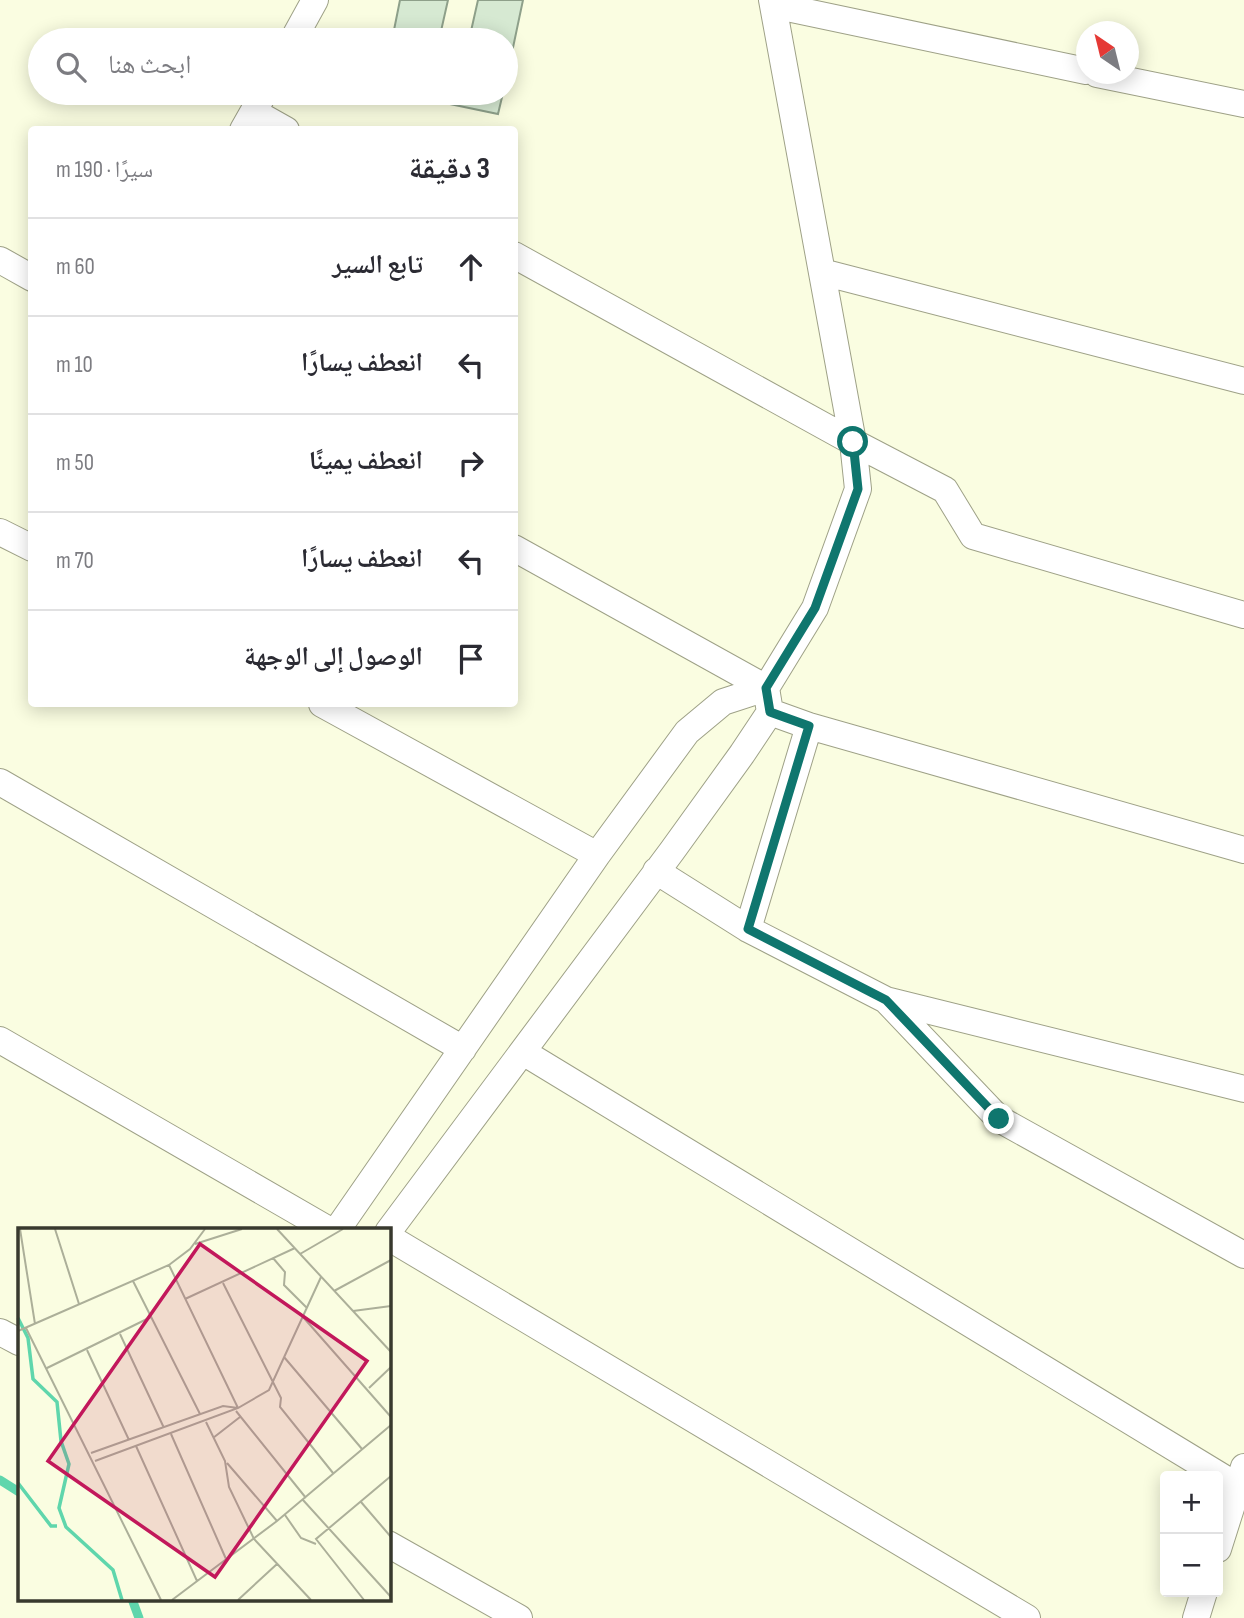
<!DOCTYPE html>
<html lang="ar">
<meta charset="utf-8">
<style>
:root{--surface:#fff;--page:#f2f2f3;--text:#2b2b33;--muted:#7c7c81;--line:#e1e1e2}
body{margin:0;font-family:"Sofia Sans Condensed","Noto Naskh Arabic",sans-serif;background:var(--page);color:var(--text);direction:rtl}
.controls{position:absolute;right:21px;bottom:21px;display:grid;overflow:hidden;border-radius:7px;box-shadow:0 4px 18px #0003}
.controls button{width:63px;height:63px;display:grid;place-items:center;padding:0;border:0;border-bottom:2px solid var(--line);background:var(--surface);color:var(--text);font:35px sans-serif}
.compass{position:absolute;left:1076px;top:21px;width:63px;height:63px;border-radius:50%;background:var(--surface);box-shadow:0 4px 18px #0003;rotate:325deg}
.stop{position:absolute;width:21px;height:21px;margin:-16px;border:5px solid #0f766e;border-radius:50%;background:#fff}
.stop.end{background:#0f766e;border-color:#fff;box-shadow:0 2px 7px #0008}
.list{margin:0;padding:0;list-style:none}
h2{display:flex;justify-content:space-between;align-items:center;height:91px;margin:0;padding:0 28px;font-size:30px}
h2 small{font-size:23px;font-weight:400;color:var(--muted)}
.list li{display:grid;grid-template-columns:46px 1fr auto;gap:21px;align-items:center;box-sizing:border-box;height:98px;padding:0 28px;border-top:2px solid var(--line)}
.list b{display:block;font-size:26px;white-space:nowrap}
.list em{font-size:23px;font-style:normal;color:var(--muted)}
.icon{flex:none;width:38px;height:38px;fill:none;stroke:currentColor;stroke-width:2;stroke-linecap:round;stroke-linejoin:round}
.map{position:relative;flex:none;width:1244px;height:1618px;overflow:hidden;direction:ltr}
.search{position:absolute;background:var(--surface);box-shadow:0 4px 18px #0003;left:28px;top:28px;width:490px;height:77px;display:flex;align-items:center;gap:18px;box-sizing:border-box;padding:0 24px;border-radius:38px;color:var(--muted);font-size:26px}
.panel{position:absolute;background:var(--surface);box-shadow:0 4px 18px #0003;left:28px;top:126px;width:490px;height:581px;border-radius:7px;direction:rtl}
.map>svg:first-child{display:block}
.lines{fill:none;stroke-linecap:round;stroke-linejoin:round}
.stream{stroke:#5fd6ac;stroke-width:9}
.building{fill:#d6e9d2;stroke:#8ea08a;stroke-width:2}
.street-casing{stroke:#9ea187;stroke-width:28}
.street{stroke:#fff;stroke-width:26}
.route{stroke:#0f766e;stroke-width:9}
.inset-river{fill:none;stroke:#5fd6ac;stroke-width:3.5}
.inset-road{fill:none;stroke:#acaf99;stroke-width:2}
.view{fill:#c2185b;fill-opacity:0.15;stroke:#c2185b;stroke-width:3.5}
.inset-edge{fill:none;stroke:#38392e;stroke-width:3.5}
</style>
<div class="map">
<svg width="1244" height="1618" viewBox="0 0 1244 1618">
<rect width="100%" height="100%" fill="#fafde1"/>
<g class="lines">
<!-- stream -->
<path class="stream" d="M0,1480l19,12
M132,1599l7,19"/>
</g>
<!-- building -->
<path class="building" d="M400,0h48l-9,40h-47z
M478,0h45l-17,81v-41h-37z
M397,93h106l-5,21z"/>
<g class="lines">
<!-- street casing -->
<g class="street-casing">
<path id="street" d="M773,5l313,66
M293,40l22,-40
M1097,74l147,30
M254,112l32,18
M243,130l21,-37
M514,255l339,187 92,48 28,46 271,79
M0,260l32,18
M822,272l422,109
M0,532l32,16
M322,704l275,151
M770,712l39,14 435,124
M0,782l463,267
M656,871l92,58 138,71 113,119 245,136
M748,929l61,-203
M886,1000l358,89
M0,1040l329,190
M523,1052l714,434
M337,1230l260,-375 90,-123 36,-30 43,-14 49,-80 43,-119 -5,-47 -81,-442
M388,1232l284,-381 70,-97 28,-42 -4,-24 -252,-140
M388,1237l639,381
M0,1332l19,10
M388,1544l131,74
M1218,1549l26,-82
M1196,1618l8,-26"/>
</g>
<!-- street -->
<use href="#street" class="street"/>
</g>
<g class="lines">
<!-- route -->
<path class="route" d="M853,442l5,47 -43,119 -49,80 4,24 39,14 -61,203 138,71 113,119"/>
</g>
<!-- overview -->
<g transform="translate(18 1228)">
<rect width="373" height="373" fill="#fafde1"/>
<path class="inset-river" d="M0,90l10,20 5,41 24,23 4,39 8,23 -10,44 7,19 47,43 9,30M0,255l33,43h6"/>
<path class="inset-road" d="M2,1l15,95M37,1l24,75M259,1l114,123M177,16l47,-15M282,26l43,-25M255,30l12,14 -1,13 23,23M115,53l67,133M205,55l58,115 -1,9 53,66M316,63l57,-31M167,71l110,-51M335,83l38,-5M285,89l88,100M8,100l135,272M0,103l151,-66 21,-16 15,-20M102,106l44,94M69,122l42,90M266,129l78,92M29,140l104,-51M351,160l22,-21M218,183l70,87M188,194l19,39 4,26 25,52 57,61M153,206l55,125M195,210l27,-21M118,218l61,135M73,225l132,-47 15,2 31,-18 52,-113M77,233l143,-53 -69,-143M209,235l50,58M285,272l88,97M343,274l30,35M267,287l16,23 15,6M154,372l105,-79 114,-96M220,372l39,-36M346,372l-48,-61 75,-63"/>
<path class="view" d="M182,16l167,117 -152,216 -167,-116z"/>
<rect width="373" height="373" class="inset-edge"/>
</g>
</svg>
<div class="controls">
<button>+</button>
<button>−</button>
</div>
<svg class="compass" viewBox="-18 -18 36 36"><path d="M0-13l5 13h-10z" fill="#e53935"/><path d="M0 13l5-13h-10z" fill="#7c7c81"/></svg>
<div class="stop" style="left:853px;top:442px"></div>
<div class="stop end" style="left:999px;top:1119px"></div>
<div class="search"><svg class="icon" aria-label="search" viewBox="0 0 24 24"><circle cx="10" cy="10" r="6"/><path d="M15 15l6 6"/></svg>ابحث هنا</div>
<section class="panel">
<h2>3 دقيقة<small>سيرًا · 190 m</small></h2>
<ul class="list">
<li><svg class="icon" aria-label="ahead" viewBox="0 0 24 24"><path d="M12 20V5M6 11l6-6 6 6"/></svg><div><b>تابع السير</b></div><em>60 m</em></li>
<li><svg class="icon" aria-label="left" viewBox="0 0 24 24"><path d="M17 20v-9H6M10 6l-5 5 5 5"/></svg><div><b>انعطف يسارًا</b></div><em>10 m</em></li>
<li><svg class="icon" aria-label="right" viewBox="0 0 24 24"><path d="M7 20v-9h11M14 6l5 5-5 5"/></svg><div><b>انعطف يمينًا</b></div><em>50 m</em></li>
<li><svg class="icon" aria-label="left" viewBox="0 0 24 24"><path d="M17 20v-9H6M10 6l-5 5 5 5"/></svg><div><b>انعطف يسارًا</b></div><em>70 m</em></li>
<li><svg class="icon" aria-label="arrive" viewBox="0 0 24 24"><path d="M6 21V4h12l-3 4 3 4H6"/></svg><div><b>الوصول إلى الوجهة</b></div></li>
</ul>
</section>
</div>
